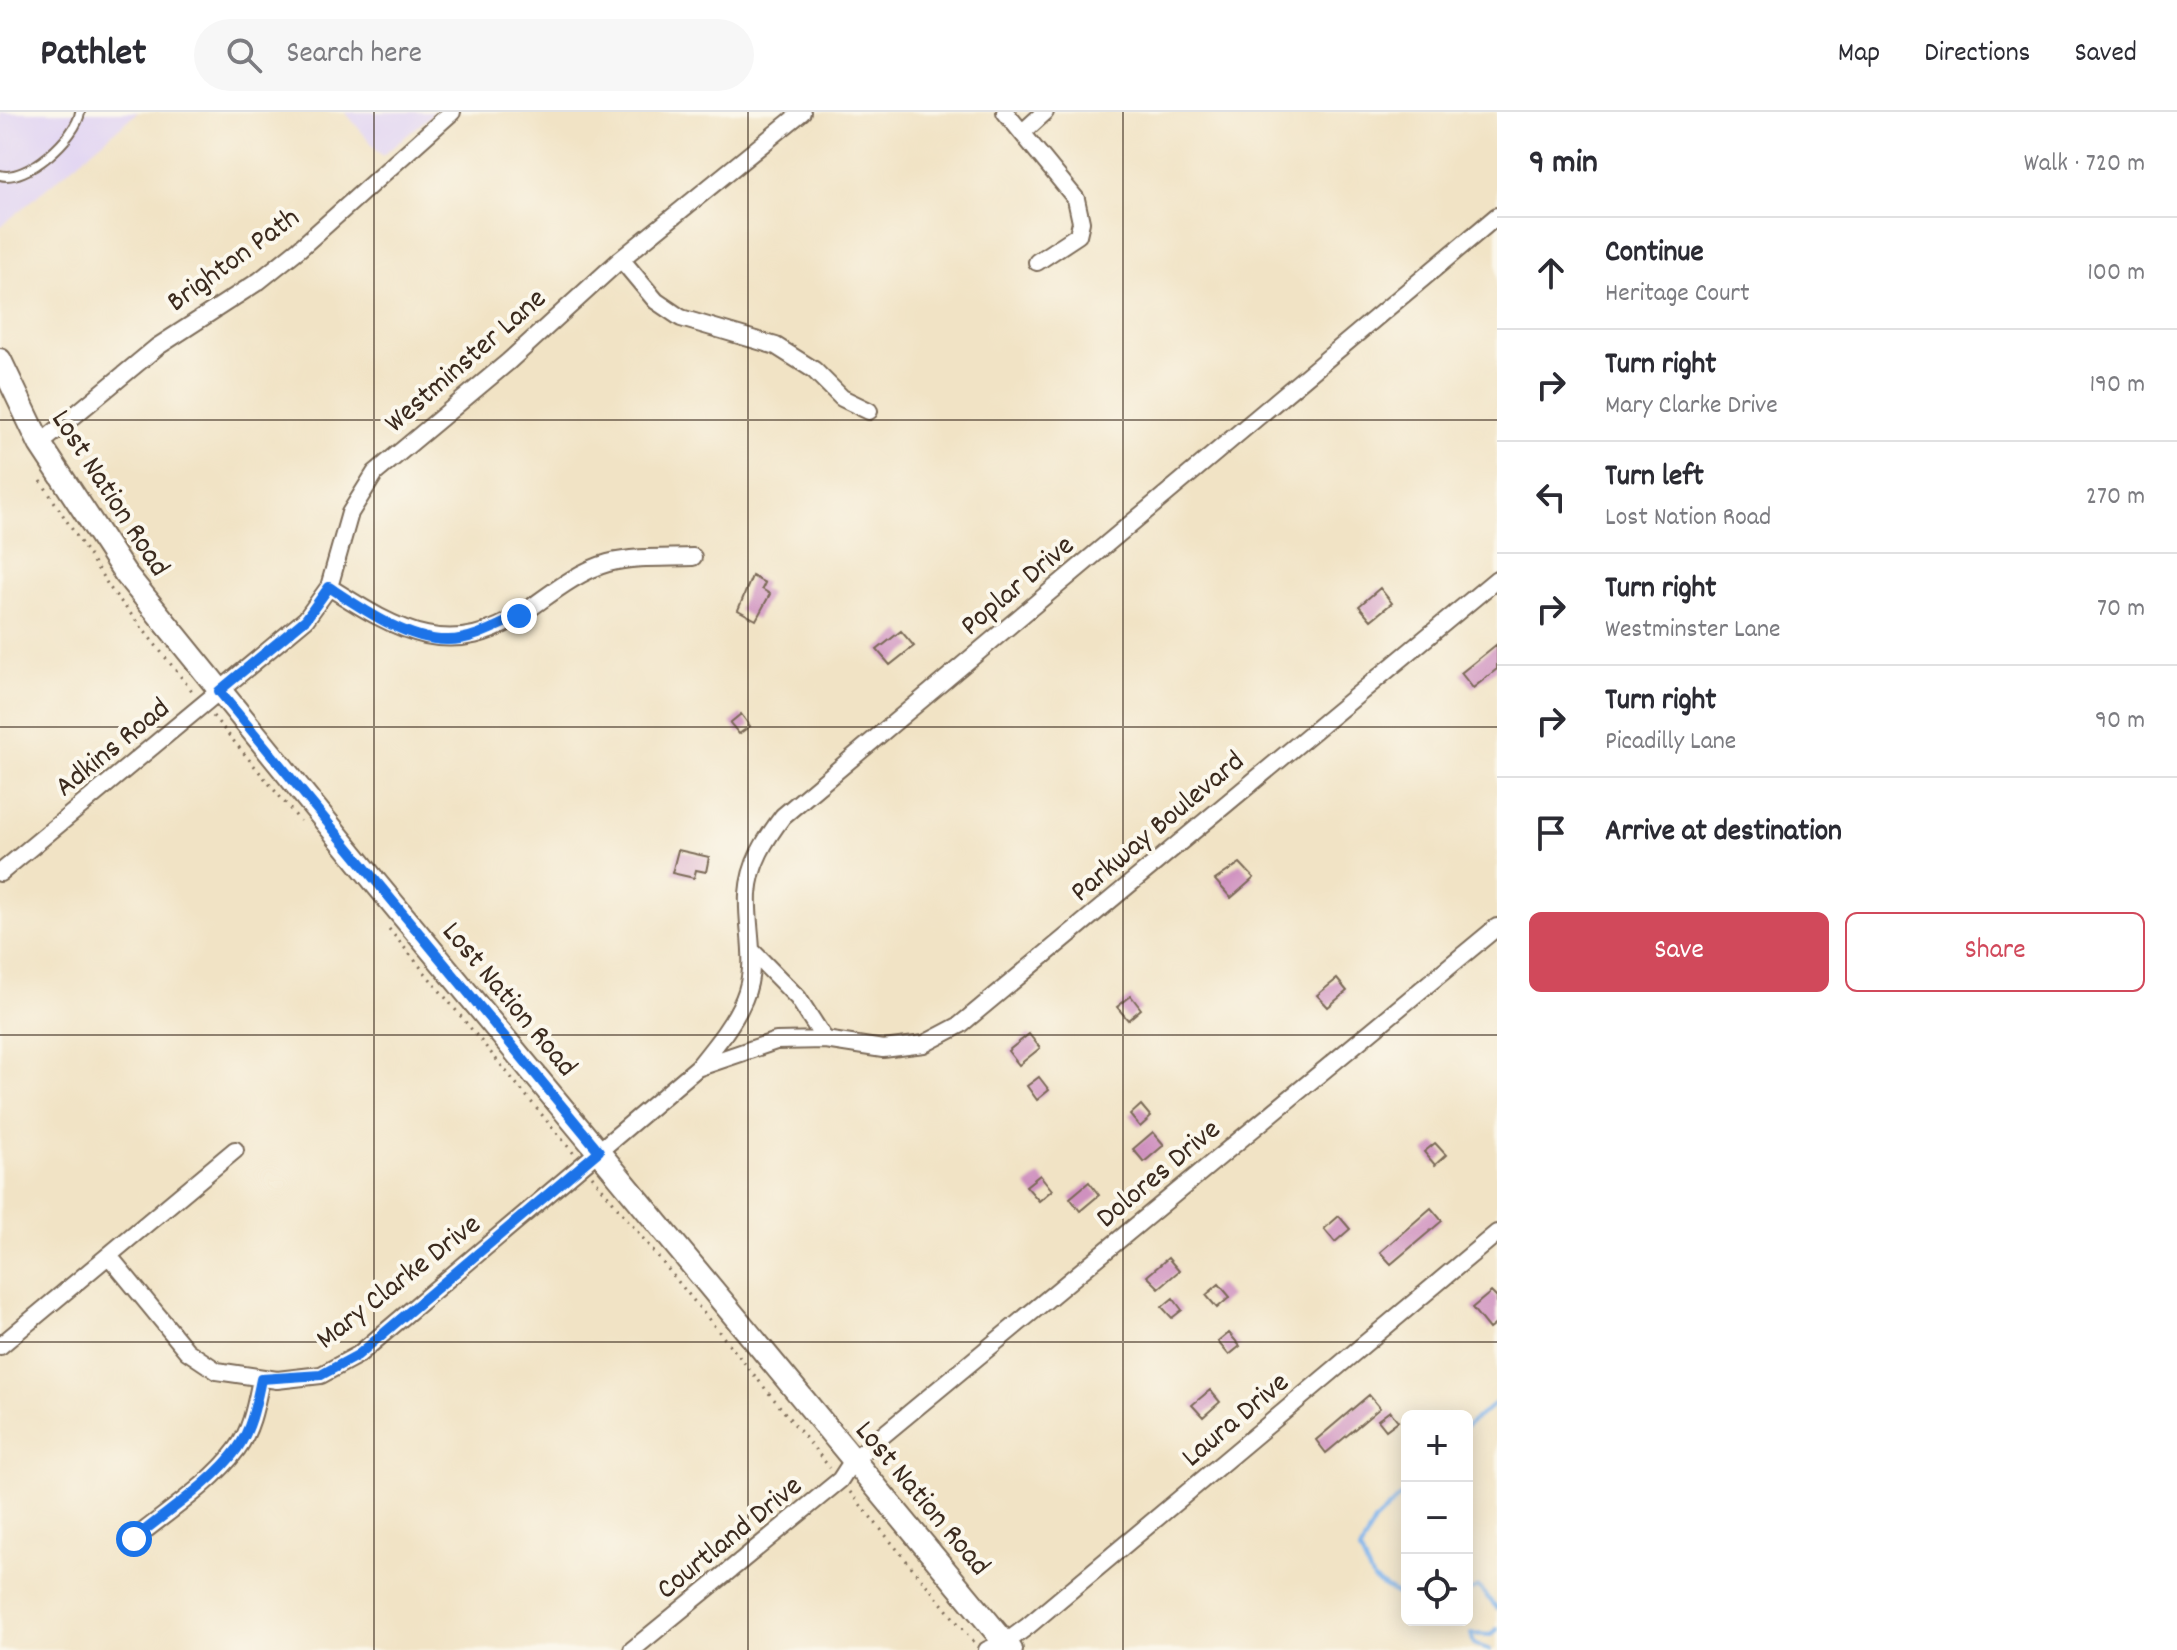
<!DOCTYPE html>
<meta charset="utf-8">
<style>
:root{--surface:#fff;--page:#f7f7f7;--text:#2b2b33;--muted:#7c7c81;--line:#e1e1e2;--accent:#d1495b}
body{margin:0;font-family:Dekko,sans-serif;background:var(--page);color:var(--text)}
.controls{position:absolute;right:24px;bottom:24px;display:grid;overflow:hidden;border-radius:12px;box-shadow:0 4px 20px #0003}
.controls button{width:72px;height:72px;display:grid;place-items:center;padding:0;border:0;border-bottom:2px solid var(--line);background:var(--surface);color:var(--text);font:40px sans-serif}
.stop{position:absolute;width:24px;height:24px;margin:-18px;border:6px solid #1a73e8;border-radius:50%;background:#fff}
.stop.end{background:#1a73e8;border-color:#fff;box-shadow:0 2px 8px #0008}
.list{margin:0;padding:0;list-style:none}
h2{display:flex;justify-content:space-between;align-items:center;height:104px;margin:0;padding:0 32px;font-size:34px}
h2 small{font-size:26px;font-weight:400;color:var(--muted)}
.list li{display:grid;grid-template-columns:52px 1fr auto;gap:24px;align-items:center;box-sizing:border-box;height:112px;padding:0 32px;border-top:2px solid var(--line)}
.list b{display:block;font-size:30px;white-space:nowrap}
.list p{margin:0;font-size:26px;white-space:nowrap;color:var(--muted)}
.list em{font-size:26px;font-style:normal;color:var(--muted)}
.actions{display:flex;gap:16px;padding:24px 32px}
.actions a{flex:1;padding:18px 0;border:2px solid var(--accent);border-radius:12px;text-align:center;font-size:28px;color:var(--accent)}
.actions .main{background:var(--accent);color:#fff}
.icon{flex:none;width:44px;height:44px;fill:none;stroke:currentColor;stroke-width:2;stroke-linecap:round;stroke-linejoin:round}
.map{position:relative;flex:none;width:1497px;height:1538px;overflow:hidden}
header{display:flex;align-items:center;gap:48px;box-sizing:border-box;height:112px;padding:0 40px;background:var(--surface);border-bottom:2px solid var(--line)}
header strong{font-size:38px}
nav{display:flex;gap:44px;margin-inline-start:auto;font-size:28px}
.search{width:560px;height:72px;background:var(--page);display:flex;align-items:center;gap:20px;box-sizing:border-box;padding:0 28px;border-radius:44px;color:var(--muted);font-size:30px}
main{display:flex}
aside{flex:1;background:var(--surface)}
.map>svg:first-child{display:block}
.built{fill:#e1d4f3}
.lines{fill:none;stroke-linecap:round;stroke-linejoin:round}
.stream{stroke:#7db3ec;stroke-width:4}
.building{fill:#cf91bf}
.lane-casing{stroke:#7b6b58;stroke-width:12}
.street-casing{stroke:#7b6b58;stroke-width:20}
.secondary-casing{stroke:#7b6b58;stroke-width:26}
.path{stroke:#7b6b58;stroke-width:3;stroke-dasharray:2 6;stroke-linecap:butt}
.lane{stroke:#fff;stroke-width:8}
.street{stroke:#fff;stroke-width:16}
.secondary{stroke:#fff;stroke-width:22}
.route{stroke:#1a73e8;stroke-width:10}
.grid{fill:none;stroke:#3b2a1e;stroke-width:2;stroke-opacity:0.55}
.labels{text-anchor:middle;stroke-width:8;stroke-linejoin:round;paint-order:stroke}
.street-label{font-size:30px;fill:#3b2a1e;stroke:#fbf7ec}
</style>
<header>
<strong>Pathlet</strong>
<div class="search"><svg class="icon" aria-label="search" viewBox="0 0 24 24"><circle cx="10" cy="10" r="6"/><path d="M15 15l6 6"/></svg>Search here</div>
<nav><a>Map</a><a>Directions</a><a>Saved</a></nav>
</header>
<main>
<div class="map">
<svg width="1497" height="1538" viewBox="0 0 1497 1538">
<rect width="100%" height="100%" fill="#fbf7ec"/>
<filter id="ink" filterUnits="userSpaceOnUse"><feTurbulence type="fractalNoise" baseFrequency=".0125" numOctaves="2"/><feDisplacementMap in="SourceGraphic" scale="16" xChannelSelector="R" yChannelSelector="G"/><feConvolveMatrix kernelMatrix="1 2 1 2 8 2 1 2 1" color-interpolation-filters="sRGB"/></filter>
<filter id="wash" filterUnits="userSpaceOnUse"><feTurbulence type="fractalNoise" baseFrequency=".006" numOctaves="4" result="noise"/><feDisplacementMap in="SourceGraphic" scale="32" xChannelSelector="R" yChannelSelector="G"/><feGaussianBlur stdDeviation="1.8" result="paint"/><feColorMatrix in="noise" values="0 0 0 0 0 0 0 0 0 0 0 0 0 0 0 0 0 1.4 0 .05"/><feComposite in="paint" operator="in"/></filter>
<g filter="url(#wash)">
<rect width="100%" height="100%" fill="#f1e3c5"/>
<!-- built -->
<path class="built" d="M0,0h138l-138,115z
M345,0h90l-53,44z"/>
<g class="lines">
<!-- stream -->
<path class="stream" d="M1467,1314l30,-24
M1407,1378l-33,32 -14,29 13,29 34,20
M1467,1480l11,-5 19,21
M1490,1538l-16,-6 -3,-10 21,1 5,-6"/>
</g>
<g id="blocks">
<!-- building -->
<path class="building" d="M752,464l13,7 -3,6 8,5 -14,26 -18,-10z
M1380,476l12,15 -21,17 -12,-14z
M901,519l13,15 -24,19 -13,-15z
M1497,532v25l-24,19 -12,-15z
M741,602l9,12 -11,8 -9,-11z
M678,738l31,7 -3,15 -10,-2 -2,8 -22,-5z
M1240,751l14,15 -23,20 -16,-18z
M1337,867l10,12 -19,16 -11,-12z
M1131,884l10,13 -13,11 -11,-13z
M1029,922l11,14 -21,17 -11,-14z
M1039,965l10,13 -12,10 -10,-14z
M1141,993l10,12 -11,10 -10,-12z
M1153,1020l11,13 -20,17 -11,-13z
M1435,1031l11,12 -11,10 -11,-13z
M1040,1063l12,15 -13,11 -13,-15z
M1089,1070l10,13 -19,16 -10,-13z
M1431,1096l11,13 -51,43 -11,-12z
M1339,1104l11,13 -15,13 -11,-13z
M1168,1146l11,13 -20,17 -12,-12z
M1219,1172l11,13 -13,11 -11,-13z
M1491,1180l6,6v25l-8,6 -17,-21z
M1173,1186l9,12 -10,8 -10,-11z
M1229,1221l11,13 -11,9 -11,-13z
M1210,1278l10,12 -17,15 -11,-12z
M1369,1283l11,13 -54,45 -10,-13z
M1390,1299l8,10 -12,9 -8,-10z"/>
</g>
</g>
<g filter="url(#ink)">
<use href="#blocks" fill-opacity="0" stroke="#7b6b58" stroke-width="2"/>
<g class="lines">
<!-- lane casing -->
<g class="lane-casing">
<path id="lane" d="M0,63c26,8 77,-38 80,-63"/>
</g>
<!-- street casing -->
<g class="street-casing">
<path id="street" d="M1005,0l71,87 5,23 -3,13 -41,27
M1023,20l22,-20
M621,147l35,42 25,17 95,28 38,24 28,28 27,13
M40,332l117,-97 102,-66 40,-32 153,-137
M329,475c71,45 122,76 200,22 24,-17 50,-38 79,-46 27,-7 58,-5 85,-6
M0,761l306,-254 23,-32 21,-74 25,-40 133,-111 113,-103 181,-147
M753,840l45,46 27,42
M699,954c17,-21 35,-43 45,-67 15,-35 2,-70 4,-105 2,-31 17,-54 35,-78l714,-600
M109,1144l78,95 30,20 60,9 44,-5 37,-20 339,-287 79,-27 49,-1 58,9 41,-5 36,-19 537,-446
M0,1234l235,-196
M134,1427c33,-27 77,-55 103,-90 15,-20 19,-46 24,-70
M632,1538l208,-170 13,-20 644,-533
M987,1538l18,-7 23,-17 469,-393"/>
</g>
<!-- secondary casing -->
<g class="secondary-casing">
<path id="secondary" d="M0,248l40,84 85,129 250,309 636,768"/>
</g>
<!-- path -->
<path class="path" d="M41,369l69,107 83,104
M213,604l87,105
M389,817l186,226
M592,1064l238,292
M850,1380l125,152"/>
<!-- lane -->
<use href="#lane" class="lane"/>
<!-- street -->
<use href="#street" class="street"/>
<!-- secondary -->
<use href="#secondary" class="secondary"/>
</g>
</g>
<g class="lines" filter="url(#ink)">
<!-- route -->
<path class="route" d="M134,1427c33,-28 77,-55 103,-90 15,-21 19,-46 24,-70l60,-4 37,-20 241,-204 -380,-460 87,-72 23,-32c32,21 79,54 119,53 24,0 49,-14 71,-24"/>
</g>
<!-- grid -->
<path class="grid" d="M374,0v1538M748,0v1538M1123,0v1538M0,308h1497M0,615h1497M0,923h1497M0,1230h1497"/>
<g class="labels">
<!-- street labels -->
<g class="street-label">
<text transform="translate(232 146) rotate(-36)" y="10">Brighton Path</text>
<text transform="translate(464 247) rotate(-41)" y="10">Westminster Lane</text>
<text transform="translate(112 380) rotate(57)" y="10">Lost Nation Road</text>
<text transform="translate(1016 472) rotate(-40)" y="10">Poplar Drive</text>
<text transform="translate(111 634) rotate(-39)" y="10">Adkins Road</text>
<text transform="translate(1156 713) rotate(-40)" y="10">Parkway Boulevard</text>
<text transform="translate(511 886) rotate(50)" y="10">Lost Nation Road</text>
<text transform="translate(1157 1060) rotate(-40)" y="10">Dolores Drive</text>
<text transform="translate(397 1168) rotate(-38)" y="10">Mary Clarke Drive</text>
<text transform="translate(1234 1306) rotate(-40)" y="10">Laura Drive</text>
<text transform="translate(924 1385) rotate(50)" y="10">Lost Nation Road</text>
<text transform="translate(728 1424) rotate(-39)" y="10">Courtland Drive</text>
</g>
</g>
</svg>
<div class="controls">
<button>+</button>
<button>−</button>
<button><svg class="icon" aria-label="locate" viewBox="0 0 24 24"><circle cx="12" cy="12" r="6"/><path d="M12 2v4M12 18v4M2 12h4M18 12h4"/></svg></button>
</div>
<div class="stop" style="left:134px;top:1427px"></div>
<div class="stop end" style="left:519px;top:504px"></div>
</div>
<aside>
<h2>9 min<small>Walk · 720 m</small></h2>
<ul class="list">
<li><svg class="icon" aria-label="ahead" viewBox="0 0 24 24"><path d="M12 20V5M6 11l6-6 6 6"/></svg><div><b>Continue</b><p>Heritage Court</p></div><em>100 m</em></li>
<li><svg class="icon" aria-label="right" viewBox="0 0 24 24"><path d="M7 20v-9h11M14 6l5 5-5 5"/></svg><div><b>Turn right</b><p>Mary Clarke Drive</p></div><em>190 m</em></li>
<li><svg class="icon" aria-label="left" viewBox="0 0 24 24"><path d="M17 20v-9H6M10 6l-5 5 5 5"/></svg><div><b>Turn left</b><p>Lost Nation Road</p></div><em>270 m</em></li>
<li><svg class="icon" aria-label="right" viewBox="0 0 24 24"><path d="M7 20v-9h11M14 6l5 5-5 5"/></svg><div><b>Turn right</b><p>Westminster Lane</p></div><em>70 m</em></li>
<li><svg class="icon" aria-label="right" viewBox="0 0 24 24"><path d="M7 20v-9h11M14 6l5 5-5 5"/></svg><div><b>Turn right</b><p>Picadilly Lane</p></div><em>90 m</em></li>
<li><svg class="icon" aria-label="arrive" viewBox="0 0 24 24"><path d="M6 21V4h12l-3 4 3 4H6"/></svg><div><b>Arrive at destination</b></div></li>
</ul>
<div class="actions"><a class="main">Save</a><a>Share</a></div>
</aside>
</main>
